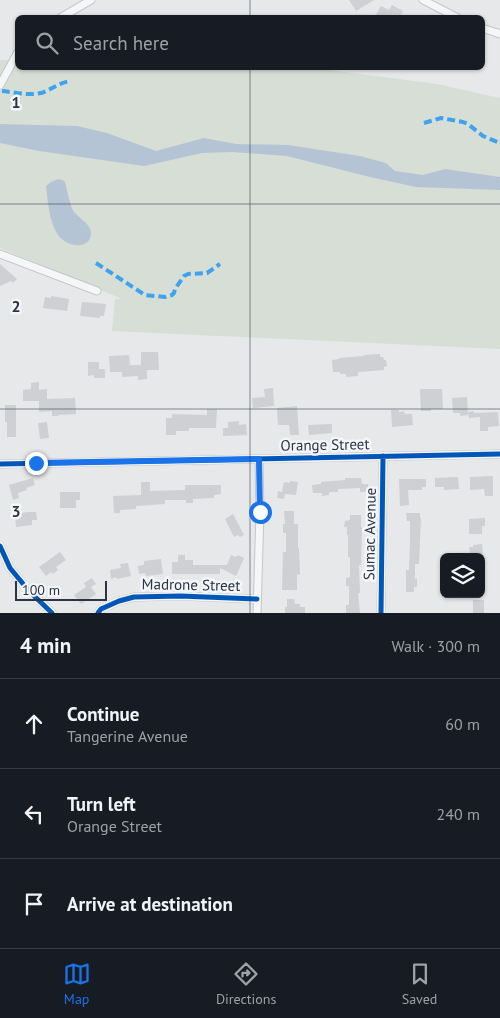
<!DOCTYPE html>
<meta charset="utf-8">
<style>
:root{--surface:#171b24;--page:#242831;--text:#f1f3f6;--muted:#9ea1a6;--line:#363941;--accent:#1a73e8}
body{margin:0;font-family:"PT Sans",sans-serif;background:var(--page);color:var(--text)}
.controls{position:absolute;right:15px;bottom:15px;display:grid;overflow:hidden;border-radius:8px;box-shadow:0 1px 4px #0004}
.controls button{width:45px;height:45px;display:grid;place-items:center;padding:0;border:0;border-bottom:1px solid var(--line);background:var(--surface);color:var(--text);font:25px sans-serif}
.scale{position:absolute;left:15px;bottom:12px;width:92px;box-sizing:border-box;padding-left:5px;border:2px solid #2b3445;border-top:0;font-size:14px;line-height:18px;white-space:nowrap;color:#2b3445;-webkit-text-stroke:4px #f4f6f9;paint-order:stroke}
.stop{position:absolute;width:15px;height:15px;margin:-11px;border:4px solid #1a73e8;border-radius:50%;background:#fff}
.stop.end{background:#1a73e8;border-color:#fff;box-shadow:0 1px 5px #0008}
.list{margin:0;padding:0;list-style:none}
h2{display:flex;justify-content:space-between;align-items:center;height:65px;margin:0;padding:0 20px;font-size:21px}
h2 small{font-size:16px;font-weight:400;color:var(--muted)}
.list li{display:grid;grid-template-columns:32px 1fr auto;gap:15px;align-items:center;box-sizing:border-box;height:90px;padding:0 20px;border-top:1px solid var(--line)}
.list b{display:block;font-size:19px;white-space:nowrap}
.list p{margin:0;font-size:16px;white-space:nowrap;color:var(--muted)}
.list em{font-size:16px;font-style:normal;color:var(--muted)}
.icon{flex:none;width:28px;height:28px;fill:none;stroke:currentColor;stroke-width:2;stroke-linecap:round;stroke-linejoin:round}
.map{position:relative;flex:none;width:500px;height:613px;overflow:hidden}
.search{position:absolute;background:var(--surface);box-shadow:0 1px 4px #0004;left:15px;right:15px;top:15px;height:55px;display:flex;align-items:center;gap:12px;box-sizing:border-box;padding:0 18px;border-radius:8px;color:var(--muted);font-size:19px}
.sheet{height:335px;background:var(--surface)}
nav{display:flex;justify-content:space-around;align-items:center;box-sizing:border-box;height:70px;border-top:1px solid var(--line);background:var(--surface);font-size:14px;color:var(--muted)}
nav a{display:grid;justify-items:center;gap:2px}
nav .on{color:var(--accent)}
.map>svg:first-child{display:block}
.green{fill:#d6ded6}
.water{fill:#b4c4d5}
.building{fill:#ced0d3}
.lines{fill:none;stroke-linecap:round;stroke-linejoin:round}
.minor-casing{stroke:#c4c6c8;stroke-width:9}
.minor{stroke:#f5f6f7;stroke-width:7}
.quiet{stroke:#3ea3ec;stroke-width:4;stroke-dasharray:8 4;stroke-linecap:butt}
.cycleway-casing{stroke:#f4f6f9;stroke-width:8}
.cycleway{stroke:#0057b8;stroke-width:5}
.route{stroke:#1a73e8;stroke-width:6}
.grid{fill:none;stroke:#2b3445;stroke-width:1;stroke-opacity:0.55}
.labels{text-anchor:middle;stroke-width:5;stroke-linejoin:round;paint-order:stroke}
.street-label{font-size:15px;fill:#2b3445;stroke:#f4f6f9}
.grid-label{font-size:16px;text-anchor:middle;font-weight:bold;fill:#2b3445;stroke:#f4f6f9;stroke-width:5;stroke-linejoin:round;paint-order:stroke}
</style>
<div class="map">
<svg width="500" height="613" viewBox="0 0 500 613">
<rect width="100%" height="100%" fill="#e6e8ea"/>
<!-- green -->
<path class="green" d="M0,60h17l1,8h296l123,16 63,14v251l-388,-18 3,-32h7l-122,-51z"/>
<!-- water -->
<path class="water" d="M0,124l77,2 30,7 49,18 48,-13 32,6 52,1 72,11 26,7 9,8 28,4 22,-6 55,8v13l-84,-3 -46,-10 -83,-21 -55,-4 -30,1 -58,13 -105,-15 -39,-8z
M58,179l5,1 2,2c2,7 5,25 9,30 5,6 17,12 17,21 0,17 -24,15 -33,2 -9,-14 -10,-32 -12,-49l5,-4z"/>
<!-- building -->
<path class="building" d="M349,0h25l-18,11z
M392,5l11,6 -4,7h-25l7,-12 8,4z
M0,264l17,15 -4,4 -2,-2 -11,5z
M51,296l18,3 -2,12 -24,-3 2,-11 6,1z
M82,302l24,2 -2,12h-4v2l-20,-2z
M141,352h17l1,18h-12v9l-9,1v-4l-16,1v-5h-12l-1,-16 20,-1 1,10h11z
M380,354v3h3l1,3h2l1,6 -3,1v3l-26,2v4l-12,1v-3h-6v-2h-7l-1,-12 7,-1v-1l25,-2v-1z
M88,362h11v7h6v9h-11v-3l-6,1z
M39,382v8l8,-1v10l28,-1 1,16 -18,1v1h-6v-5l-13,1v-11h-16v-11l8,-1v-6z
M273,388l1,18 -21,2 -1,-10 13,-1 -1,-8z
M420,389h22l1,20h-12v2h-10z
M467,397l1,18 -8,1v-3h-7l-1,-15z
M5,405h11v32h-9v-15h-2z
M297,406l2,29h-9l-1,-10h-11l-1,-17z
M207,409h10l-1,19h-27v3h-13v4h-10v-17h6v-4l35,1z
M391,410h8v2l5,-1 1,3h7l1,11 -21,2z
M474,411v2l24,-1 1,14 -11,1v4h-8v-14l-11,1 -1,-6z
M239,421v4l7,-1 1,11 -24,1v-8h5v-6z
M47,422l2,16 -9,1 -2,-16z
M332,424v9l-23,2 -1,-10z
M493,476v20h-8l-1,-7 -14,1v-13z
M458,477l1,12 -15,1v-3h-9v-9z
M33,478l2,7 -9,3 1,2 -9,3 1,5 -6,2 -4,-15z
M345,478h16l1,6h6l1,8h-9v-4l-22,1v3h-9v3l-7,1v-3h-9l-1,-8 9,-1v-2l24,-2z
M399,479h27v8h-4v3h-14l1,15 -9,1z
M290,481l8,1 -2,13 -11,-1 -1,5 -7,-1 1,-7 4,1 2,-10 6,1z
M141,482h9v9l35,-1v-5h36v9l-7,1v3l-21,1v4h-7v-3h-21v4l-29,2v3l-16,1v3h-6l-1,-17 28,-1z
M60,492h20v8h-4v8h-16z
M284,511h10v13h4v24h1l1,27 -3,-1v16h-15l1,-38h3v-19h-3v-9h2z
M28,512h8l1,8h-5v5l-16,2 -1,-13z
M406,513h14v5h1l-2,46h-4v15h2v8h-3v5h-8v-22h3l1,-28v-21h-3z
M233,514l11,21 -4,2 -2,-2 -4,2 -9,-18z
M350,515h11v12h1l-1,38h-2l1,28h-2l2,20h-14v-8h3v-19h-3v-8l4,-1v-20h-2v-22h-1v-8h-3l1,-6 5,-1z
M485,518v8h-3v8h-13v-15z
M482,544l1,13h-12l-2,-10h4v-2z
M60,552l6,8 -10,7 2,3 -5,4 -2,-2 -5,4 -7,-9z
M178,555h7v5h8v5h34l4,-10 5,2 2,-2 6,3 -8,18 -16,-8v6h-48v-12h6z
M161,559l2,15 -17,2 -1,-3 -6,1 -1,-8 6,-1v-4z
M128,563l3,13 -14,3 -1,-2 -5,2 -1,-9 11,-2 -1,-4z
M92,578l4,6 -5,3 5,7 -15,10 -7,-9 12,-8 -2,-4z
M287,599h7l1,5h5v3h5v6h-20v-6h2z
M473,600h11v13h-11z"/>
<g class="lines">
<!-- minor casing -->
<g class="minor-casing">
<path id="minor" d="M423,0l35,18
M60,18l31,-18
M482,28l18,6
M0,85l18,-33
M0,254l97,37
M0,464l500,-10
M0,546l10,22 19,23 23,22
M98,613l3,-4 18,-8 15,-4 46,-1 77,3
M257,613l3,-101 -1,-53
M381,613l2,-157"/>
</g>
<!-- minor -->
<use href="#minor" class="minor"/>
<!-- quiet -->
<path class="quiet" d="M2,91c12,1 26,5 39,2 10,-3 17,-10 29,-12
M424,123l17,-5 22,4 5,2 15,12 17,7
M96,263l49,32 20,2 7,-2 2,-2 1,-4 9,-13 4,-2 19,-1 13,-9"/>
<!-- cycleway casing -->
<g class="cycleway-casing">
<path id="cycleway" d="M0,464l500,-10
M0,546l10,22 19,23 23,22
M98,613l3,-4 18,-8 15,-4 46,-1 77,3
M381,613l2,-157"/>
</g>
<!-- cycleway -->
<use href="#cycleway" class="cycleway"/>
</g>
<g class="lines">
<!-- route -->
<path class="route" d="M36,463l223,-4 1,53"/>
</g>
<!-- grid -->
<path class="grid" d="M250,0v18M250,68v545M0,204h500M0,409h500"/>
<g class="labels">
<!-- street labels -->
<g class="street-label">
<text transform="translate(325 445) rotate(-1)" y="5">Orange Street</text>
<text transform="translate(370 534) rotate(-89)" y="5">Sumac Avenue</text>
<text transform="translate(191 585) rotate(1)" y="5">Madrone Street</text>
</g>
</g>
<g class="grid-label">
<text x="16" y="108">1</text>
<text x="16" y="312">2</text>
<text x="16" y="517">3</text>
</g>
</svg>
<div class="controls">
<button><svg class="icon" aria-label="layers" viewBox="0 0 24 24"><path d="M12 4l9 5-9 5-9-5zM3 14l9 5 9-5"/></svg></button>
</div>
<div class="scale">100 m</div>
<div class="stop" style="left:260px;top:512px"></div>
<div class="stop end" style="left:36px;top:463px"></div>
<div class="search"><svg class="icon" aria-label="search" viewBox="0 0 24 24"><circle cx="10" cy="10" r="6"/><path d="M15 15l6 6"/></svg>Search here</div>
</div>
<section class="sheet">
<h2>4 min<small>Walk · 300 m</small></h2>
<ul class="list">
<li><svg class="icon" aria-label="ahead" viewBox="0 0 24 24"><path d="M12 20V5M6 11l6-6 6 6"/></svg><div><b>Continue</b><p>Tangerine Avenue</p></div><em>60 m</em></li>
<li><svg class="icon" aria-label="left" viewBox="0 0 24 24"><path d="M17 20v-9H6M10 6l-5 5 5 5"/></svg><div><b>Turn left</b><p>Orange Street</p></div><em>240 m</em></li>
<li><svg class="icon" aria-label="arrive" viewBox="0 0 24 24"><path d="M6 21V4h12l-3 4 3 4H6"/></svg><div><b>Arrive at destination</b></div></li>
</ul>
</section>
<nav>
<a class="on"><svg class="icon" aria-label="map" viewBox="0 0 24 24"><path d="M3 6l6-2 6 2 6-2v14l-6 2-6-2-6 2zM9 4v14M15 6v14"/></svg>Map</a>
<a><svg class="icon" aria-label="directions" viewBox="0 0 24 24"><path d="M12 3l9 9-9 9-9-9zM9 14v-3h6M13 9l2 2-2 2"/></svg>Directions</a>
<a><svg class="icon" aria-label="saved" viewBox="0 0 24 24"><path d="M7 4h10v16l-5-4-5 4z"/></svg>Saved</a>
</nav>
